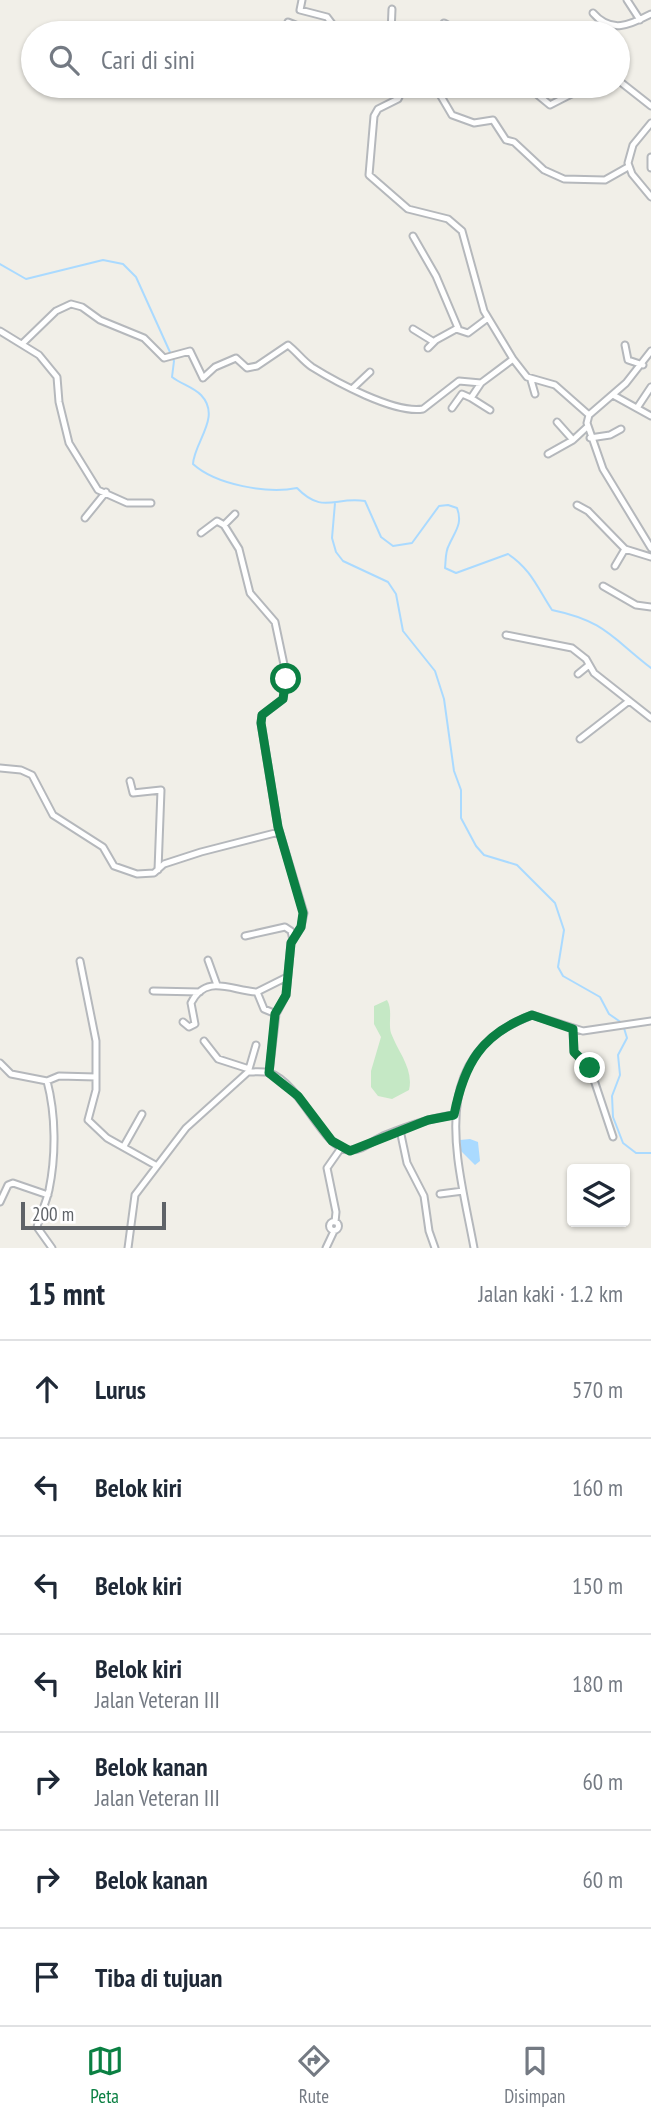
<!DOCTYPE html>
<html lang="id">
<meta charset="utf-8">
<style>
:root{--surface:#fff;--page:#f6f6f7;--text:#1f2937;--muted:#747a83;--line:#e0e1e3;--accent:#0b8043}
body{margin:0;font-family:"PT Sans Narrow",sans-serif;background:var(--page);color:var(--text)}
.controls{position:absolute;right:21px;bottom:21px;display:grid;overflow:hidden;border-radius:7px;box-shadow:0 2px 5px #0004}
.controls button{width:63px;height:63px;display:grid;place-items:center;padding:0;border:0;border-bottom:2px solid var(--line);background:var(--surface);color:var(--text);font:35px sans-serif}
.scale{position:absolute;left:21px;bottom:18px;width:145px;box-sizing:border-box;padding-left:7px;border:4px solid #5f6368;border-top:0;font-size:19px;line-height:24px;white-space:nowrap;color:#5f6368;-webkit-text-stroke:5px #fff;paint-order:stroke}
.stop{position:absolute;width:21px;height:21px;margin:-16px;border:5px solid #0b8043;border-radius:50%;background:#fff}
.stop.end{background:#0b8043;border-color:#fff;box-shadow:0 2px 7px #0008}
.list{margin:0;padding:0;list-style:none}
h2{display:flex;justify-content:space-between;align-items:center;height:91px;margin:0;padding:0 28px;font-size:30px}
h2 small{font-size:23px;font-weight:400;color:var(--muted)}
.list li{display:grid;grid-template-columns:46px 1fr auto;gap:21px;align-items:center;box-sizing:border-box;height:98px;padding:0 28px;border-top:2px solid var(--line)}
.list b{display:block;font-size:26px;white-space:nowrap}
.list p{margin:0;font-size:23px;white-space:nowrap;color:var(--muted)}
.list em{font-size:23px;font-style:normal;color:var(--muted)}
.icon{flex:none;width:38px;height:38px;fill:none;stroke:currentColor;stroke-width:2;stroke-linecap:round;stroke-linejoin:round}
.map{position:relative;flex:none;width:651px;height:1248px;overflow:hidden}
.search{position:absolute;background:var(--surface);box-shadow:0 2px 5px #0004;left:21px;right:21px;top:21px;height:77px;display:flex;align-items:center;gap:18px;box-sizing:border-box;padding:0 24px;border-radius:38px;color:var(--muted);font-size:26px}
.sheet{height:777px;background:var(--surface)}
nav{display:flex;justify-content:space-around;align-items:center;box-sizing:border-box;height:98px;border-top:2px solid var(--line);background:var(--surface);font-size:19px;color:var(--muted)}
nav a{display:grid;justify-items:center;gap:4px}
nav .on{color:var(--accent)}
.map>svg:first-child{display:block}
.green{fill:#c5e8c5}
.water{fill:#aadaff}
.lines{fill:none;stroke-linecap:round;stroke-linejoin:round}
.stream{stroke:#aadaff;stroke-width:2}
.street-casing{stroke:#b5b8bc;stroke-width:9}
.street{stroke:#fff;stroke-width:5}
.route{stroke:#0b8043;stroke-width:9}
</style>
<div class="map">
<svg width="651" height="1248" viewBox="0 0 651 1248">
<rect width="100%" height="100%" fill="#f1efe8"/>
<!-- green -->
<path class="green" d="M387,1000c6,10 1,22 4,33 7,19 23,36 18,57l-17,9 -14,-3 -7,-9v-16l10,-34 -7,-13v-18z"/>
<!-- water -->
<path class="water" d="M470,1139l8,3 2,19 -5,4 -14,-14 -1,-11z"/>
<g class="lines">
<!-- stream -->
<path class="stream" d="M0,264l26,15 77,-19 20,4 13,13 38,84 -2,16c9,7 21,10 29,18 21,22 -7,47 -8,69 23,21 75,30 104,24 26,27 38,8 68,13l16,36 12,9 19,-3 27,-37 9,-1 9,3c6,16 -2,23 -8,37 -4,7 -3,15 -4,23l11,5 52,-19c23,15 30,35 44,56 53,11 60,28 99,58
M335,503l-3,35 4,14 7,9 45,21 8,12 7,37 32,40 9,28 10,72 7,19v28l15,28 8,9 33,10 38,38 9,27 -6,37 5,9 37,21 9,17 13,9
M624,1028l3,10 -9,17 2,20 -8,21 1,21 10,26 13,10h15"/>
<!-- street casing -->
<g class="street-casing">
<path id="street" d="M302,0l-2,10 27,7 12,16
M627,0l13,20
M593,13c18,21 37,12 58,1
M288,22l28,11
M391,33l1,-24
M440,33l4,-10 14,8
M618,65v1
M618,80l33,26
M404,86l-6,13 -20,10 -4,7 -5,59 39,34 40,10 14,12 22,80 29,48
M435,86l17,29 22,8 19,-3 13,20 8,2 30,28 20,9 41,1 23,-13
M527,86l23,19 37,-19
M651,123l-18,22 -5,18 4,11 19,23
M651,157v11
M413,236l23,40 22,52
M413,329l21,13
M0,331l39,24 18,22 2,25 10,41 29,47 29,13h24
M23,343l33,-32 15,-7 11,3 18,13 44,18 20,20 26,-7 13,27 12,-11 21,-9 11,10 10,-2 31,-21c9,7 15,16 24,22 24,15 83,47 111,42l36,-28 22,2 32,-24 14,18 28,8 34,30
M625,345l3,15 15,5
M428,348l8,-8 20,-11 12,4 20,-15
M651,351l-25,32 -37,32 -2,8 16,46 48,79
M531,380l4,14
M481,383l-10,15 19,12
M353,388l17,-16
M613,395l38,21
M452,408l10,-14 9,4
M637,408l14,-21
M557,422l16,18
M590,438l20,-3 11,-6
M548,454l25,-14 14,-13
M577,505l11,6 37,38 26,8
M85,518l21,-26
M224,525l11,-11
M201,533l16,-12 7,4 15,24 11,44 25,29 11,52 -3,25 -21,16 -1,8 17,104 26,86 -3,14 -10,16 -5,52 -10,19 -7,59
M615,566l10,-17
M603,586l33,19 15,2
M506,635l66,13 14,11 8,14 57,45
M578,674l11,-9
M580,739l49,-38
M0,768l21,2 11,5 21,40 50,32 11,19 23,8 17,-1 10,-9 37,-12 78,-20
M130,781l3,12 28,-3 -3,80
M245,936l40,-9 6,4 2,9
M208,960l9,25
M80,961l16,80v49l-8,30 19,18 50,28
M153,991l47,1
M257,992l30,-15
M183,1022l6,5 6,-3 -4,-21c15,-30 41,-12 66,-11l7,17 12,5
M573,1029l1,23 16,16 23,69
M204,1041l14,18 31,10
M0,1063l11,11 36,7c9,34 9,75 2,109 -3,13 -9,25 -12,37l15,21
M249,1069l7,-24
M47,1081l12,-5 37,1
M400,1130l7,33 17,33 5,35 6,17
M124,1146l18,-32
M440,1194l23,-3
M0,1202l8,-17 5,-2 35,12
M329.5 1226a4.5 4.5 0 1 1 9 0a4.5 4.5 0 1 1-9 0Z
M335,1222l1,-10 -9,-44 14,-20
M128,1248l7,-53 51,-67 62,-56c7,0 15,-1 22,1 31,11 53,76 79,77 13,1 23,-9 34,-14 22,-9 48,-19 72,-21
M326,1248l8,-17
M474,1248c-16,-88 -51,-192 58,-233l51,16 68,-10"/>
</g>
<!-- street -->
<use href="#street" class="street"/>
</g>
<g class="lines">
<!-- route -->
<path class="route" d="M286,679l-3,20 -21,16 -1,8 17,104 25,86 -2,14 -10,16 -5,52 -11,19 -6,59 29,23 34,45 18,10 78,-31 26,-5c10,-51 27,-81 78,-100l41,14 1,23 16,16"/>
</g>
</svg>
<div class="controls">
<button><svg class="icon" aria-label="layers" viewBox="0 0 24 24"><path d="M12 4l9 5-9 5-9-5zM3 14l9 5 9-5"/></svg></button>
</div>
<div class="scale">200 m</div>
<div class="stop" style="left:286px;top:679px"></div>
<div class="stop end" style="left:590px;top:1068px"></div>
<div class="search"><svg class="icon" aria-label="search" viewBox="0 0 24 24"><circle cx="10" cy="10" r="6"/><path d="M15 15l6 6"/></svg>Cari di sini</div>
</div>
<section class="sheet">
<h2>15 mnt<small>Jalan kaki · 1.2 km</small></h2>
<ul class="list">
<li><svg class="icon" aria-label="ahead" viewBox="0 0 24 24"><path d="M12 20V5M6 11l6-6 6 6"/></svg><div><b>Lurus</b></div><em>570 m</em></li>
<li><svg class="icon" aria-label="left" viewBox="0 0 24 24"><path d="M17 20v-9H6M10 6l-5 5 5 5"/></svg><div><b>Belok kiri</b></div><em>160 m</em></li>
<li><svg class="icon" aria-label="left" viewBox="0 0 24 24"><path d="M17 20v-9H6M10 6l-5 5 5 5"/></svg><div><b>Belok kiri</b></div><em>150 m</em></li>
<li><svg class="icon" aria-label="left" viewBox="0 0 24 24"><path d="M17 20v-9H6M10 6l-5 5 5 5"/></svg><div><b>Belok kiri</b><p>Jalan Veteran III</p></div><em>180 m</em></li>
<li><svg class="icon" aria-label="right" viewBox="0 0 24 24"><path d="M7 20v-9h11M14 6l5 5-5 5"/></svg><div><b>Belok kanan</b><p>Jalan Veteran III</p></div><em>60 m</em></li>
<li><svg class="icon" aria-label="right" viewBox="0 0 24 24"><path d="M7 20v-9h11M14 6l5 5-5 5"/></svg><div><b>Belok kanan</b></div><em>60 m</em></li>
<li><svg class="icon" aria-label="arrive" viewBox="0 0 24 24"><path d="M6 21V4h12l-3 4 3 4H6"/></svg><div><b>Tiba di tujuan</b></div></li>
</ul>
</section>
<nav>
<a class="on"><svg class="icon" aria-label="map" viewBox="0 0 24 24"><path d="M3 6l6-2 6 2 6-2v14l-6 2-6-2-6 2zM9 4v14M15 6v14"/></svg>Peta</a>
<a><svg class="icon" aria-label="directions" viewBox="0 0 24 24"><path d="M12 3l9 9-9 9-9-9zM9 14v-3h6M13 9l2 2-2 2"/></svg>Rute</a>
<a><svg class="icon" aria-label="saved" viewBox="0 0 24 24"><path d="M7 4h10v16l-5-4-5 4z"/></svg>Disimpan</a>
</nav>
